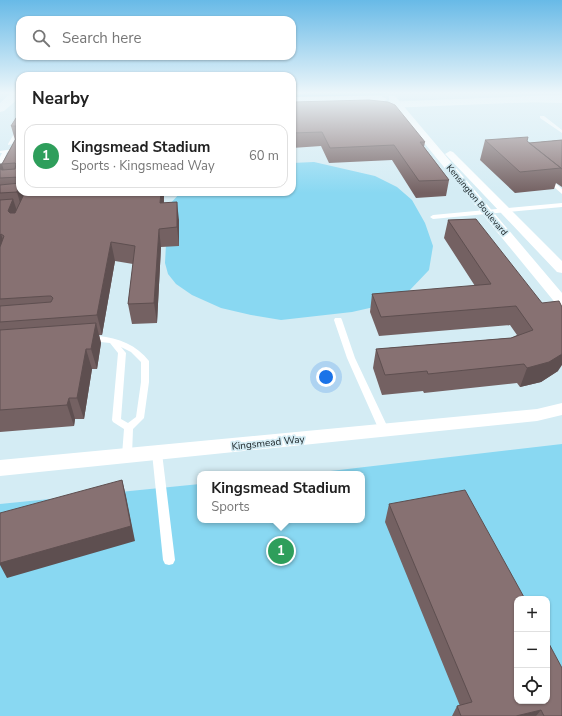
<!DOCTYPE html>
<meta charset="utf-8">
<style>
:root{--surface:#fff;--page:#f6f6f6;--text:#222;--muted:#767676;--line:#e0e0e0;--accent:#b45309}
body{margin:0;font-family:"Nunito Sans",sans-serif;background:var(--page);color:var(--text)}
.controls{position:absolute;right:12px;bottom:12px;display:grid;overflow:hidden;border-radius:8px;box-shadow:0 1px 3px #0004}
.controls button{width:36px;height:36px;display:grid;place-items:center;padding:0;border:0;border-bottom:1px solid var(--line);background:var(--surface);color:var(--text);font:20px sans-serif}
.you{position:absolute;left:326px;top:377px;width:14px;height:14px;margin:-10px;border:3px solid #fff;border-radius:50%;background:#1a73e8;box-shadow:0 0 0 6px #1a73e833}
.badge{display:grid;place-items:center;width:26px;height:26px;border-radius:50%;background:var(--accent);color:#fff;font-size:13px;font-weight:700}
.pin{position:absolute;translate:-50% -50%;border:2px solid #fff;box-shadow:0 1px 4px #0006}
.popup{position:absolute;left:197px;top:471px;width:168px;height:52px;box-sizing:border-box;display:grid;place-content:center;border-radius:8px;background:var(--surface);filter:drop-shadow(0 1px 3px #0005);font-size:13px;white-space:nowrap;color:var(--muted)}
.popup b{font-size:15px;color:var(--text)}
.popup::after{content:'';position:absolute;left:50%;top:100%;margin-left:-8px;border:8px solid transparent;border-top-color:var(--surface)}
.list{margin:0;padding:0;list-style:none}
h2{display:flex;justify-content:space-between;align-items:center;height:52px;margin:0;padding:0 16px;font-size:17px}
h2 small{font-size:13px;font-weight:400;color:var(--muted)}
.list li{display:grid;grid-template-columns:26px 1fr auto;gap:12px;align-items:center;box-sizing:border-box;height:64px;margin:0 8px 8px;padding:0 8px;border:1px solid var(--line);border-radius:12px}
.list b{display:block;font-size:15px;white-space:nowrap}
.list p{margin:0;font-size:13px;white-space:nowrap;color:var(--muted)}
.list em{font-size:13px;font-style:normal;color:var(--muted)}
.icon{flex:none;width:22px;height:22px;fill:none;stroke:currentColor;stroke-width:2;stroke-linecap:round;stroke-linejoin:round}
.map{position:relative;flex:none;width:562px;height:716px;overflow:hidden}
.search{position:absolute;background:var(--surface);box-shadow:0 1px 3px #0004;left:16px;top:16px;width:280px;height:44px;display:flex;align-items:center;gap:10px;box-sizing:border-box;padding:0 14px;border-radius:12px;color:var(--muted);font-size:15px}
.panel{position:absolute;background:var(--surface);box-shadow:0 1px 3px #0004;left:16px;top:72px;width:280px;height:124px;border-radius:12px}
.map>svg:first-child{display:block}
.green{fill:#89d8f2;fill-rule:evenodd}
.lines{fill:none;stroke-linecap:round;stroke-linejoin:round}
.lane{fill:#fff;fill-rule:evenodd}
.street{fill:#fff;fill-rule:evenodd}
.secondary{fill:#fff;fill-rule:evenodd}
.highway{fill:#fff;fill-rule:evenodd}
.wall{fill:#746162}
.shaded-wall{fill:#5e4f50}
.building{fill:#877172;stroke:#5e4f50}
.labels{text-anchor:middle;stroke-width:3.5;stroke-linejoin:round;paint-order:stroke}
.far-street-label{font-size:9px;fill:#192225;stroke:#d4ecf4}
.street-label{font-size:10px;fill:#192225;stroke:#d4ecf4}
</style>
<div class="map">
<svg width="562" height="716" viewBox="0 0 562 716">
<rect width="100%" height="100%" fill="#d4ecf4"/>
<!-- green -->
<path class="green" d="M314,92h77l-8,3 -91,2v-2z
M314,162l61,14 22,11 15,13 13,23 8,23 -4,24 -21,22 -34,15 -22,5 -71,8 -30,-5 -30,-7 -29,-13 -16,-11 -8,-10 -3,-11 3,-57 13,-14h111v-29z
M562,444v272h-562v-212l200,-20v36h162v-46h-57zM517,599h30v102h-30z"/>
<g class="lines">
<!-- lane -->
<path class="lane" d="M540,116h4l18,14v3l-22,-15z
M20,126v5l-8,13 -4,1v-1l10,-17z
M20,148v2l-13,2 -4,10 -3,2v-7l2,-4h-2v-2z
M546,178h4l12,11v5l-16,-14z
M562,203v4l-129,12 -3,-2 3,-2z
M335,318h6l1,2 13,38 34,72 -2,2h-6l-2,-2 -32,-72 -13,-38z
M99,336c19,2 38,9 50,25v21l-5,36 -11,11 -1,26 -2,3 -3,1 -3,-1 -2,-3 2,-26 -11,-7 -1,-2 6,-67 -8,-10 -19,-2 -4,-2 4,-2zM121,347l10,5 10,10v20l-5,35 -8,6 -7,-4 5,-66z
M157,449l3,1 2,3 13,107 -2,4 -4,1 -4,-1 -2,-4 -11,-107 2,-3z"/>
<!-- street -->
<path class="street" d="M389,96h6l167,197v13l-5,-1 -168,-205z
M450,151l3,1 109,109v12l-5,-1 -110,-116 -2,-2z
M562,403v12l-25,6 -537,55v-16l485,-46 52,-5z"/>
<!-- secondary -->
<path class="secondary" d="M12,92h8v5l-16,14 -4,1v-9z
M562,95v6l-197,8 -6,-3 7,-3h-74v-6l89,-1 6,3 -4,3z"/>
<!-- highway -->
<path class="highway" d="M524,97h38v6l-42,-1 -2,-2z"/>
</g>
<!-- wall -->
<path class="wall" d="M292,102l133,40 -1,5 25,33 -3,16 -30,2 -24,-38 -63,3 -8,-17 -29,2z
M20,113v79h144v11l15,17v26l-18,1 -4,76 -25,1 -4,-20 5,-40 -18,-3 -13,74h-3l2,8 -4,26h-5l-8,50h-9l-1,7 -74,6v-268h2l13,-24 -4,-14z
M485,140l42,1 2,2 33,-3v47l-6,-4 -2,6 -39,4 -35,-33z
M476,219l82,152 -17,11 -21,5 -3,-4 -93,10 -1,-2 -41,4 -9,-27 3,-19 135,-11 6,-3 -7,-10 -131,11 -9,-24 2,-18 103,-8 -31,-48 4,-18z
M389,504l173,212h-110l5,-10h3l-75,-184z"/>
<!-- shaded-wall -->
<path class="shaded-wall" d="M2,164l4,14 -6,-2v-11z
M20,184v8h3l3,9 -4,9 -5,-18z
M161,192h3l-1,29 -3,-18z
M13,199l6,18 -5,12 -6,-18z
M177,202l2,18v26l-2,-19z
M159,229l2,18 -4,76 -3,-20z
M1,234l7,19 -8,9v-27z
M111,242l4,19 -13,74 -5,-20z
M96,323l5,20 -4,26 -6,-20z
M86,349l6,20 -8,50 -7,-21z
M562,354v11l-4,6 -17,11 -21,5 7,-19z
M69,398l6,21 -1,7 -7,-21z
M122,480l4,16 9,45 -128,37 -7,-13v-2z
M541,710l-5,6h-20z"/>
<!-- building -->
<path class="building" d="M369,100l19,2 7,3 30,37h-5l29,38 -30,1 -25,-36 -64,3 -8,-16 -30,1v-31z
M20,113v13h-9l5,-8z
M20,131v46l-20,1v-9l2,1 13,-1 1,-5 -1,-1 -13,1 -2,1v-1h2z
M528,137l-1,4 34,27 -41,4 -35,-32z
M562,140v29l-33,-26z
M20,183l-3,9 -17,1v-8z
M25,192h136l-1,11 17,-1v25l-18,2 -5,74 -26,1 7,-58 -24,-4 -14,73 -97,7v-16l51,-4 2,-4 -2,-2h-3l-48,3v-52l4,-11 -3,-2 -1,1v-35l13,-1 -5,12 2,2h5z
M476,219l66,84 17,-2 3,6v47l-13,8 -22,6 -3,-4 -96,10 -1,-3 -42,4 -9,-26 135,-11 22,-8 -17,-24 -135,11 -9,-23 119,-10 -43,-64z
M96,323l-5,26h-5l-9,49h-8l-2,7 -67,5v-80z
M122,480l9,46 -131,37v-50z
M465,490l60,109h-8v102h30v-61l15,28v48h-18l-3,-6 -25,6h-55l-4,-10 15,-4 -83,-198z"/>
<!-- sky -->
<linearGradient id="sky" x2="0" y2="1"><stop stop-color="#68bae7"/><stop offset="0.48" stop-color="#ecf6fa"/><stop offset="1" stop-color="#ecf6fa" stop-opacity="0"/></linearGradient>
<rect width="562" height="193" fill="url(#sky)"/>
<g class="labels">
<!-- far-street labels -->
<g class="far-street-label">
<text transform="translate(477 200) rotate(50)" y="3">Kensington Boulevard</text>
</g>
<!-- street labels -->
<g class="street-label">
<text transform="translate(268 442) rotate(-6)" y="4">Kingsmead Way</text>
</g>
</g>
</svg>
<div class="controls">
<button>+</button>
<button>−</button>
<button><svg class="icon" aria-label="locate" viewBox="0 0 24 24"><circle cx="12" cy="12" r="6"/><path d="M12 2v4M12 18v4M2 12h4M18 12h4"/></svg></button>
</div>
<div class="you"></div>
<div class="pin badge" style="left:281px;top:551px;background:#2e9e5b">1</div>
<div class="popup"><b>Kingsmead Stadium</b>Sports</div>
<div class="search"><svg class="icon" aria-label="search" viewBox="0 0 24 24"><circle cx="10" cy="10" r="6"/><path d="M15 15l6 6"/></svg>Search here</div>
<section class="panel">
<h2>Nearby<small></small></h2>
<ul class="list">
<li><span class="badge" style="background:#2e9e5b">1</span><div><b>Kingsmead Stadium</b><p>Sports · Kingsmead Way</p></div><em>60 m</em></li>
</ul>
</section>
</div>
